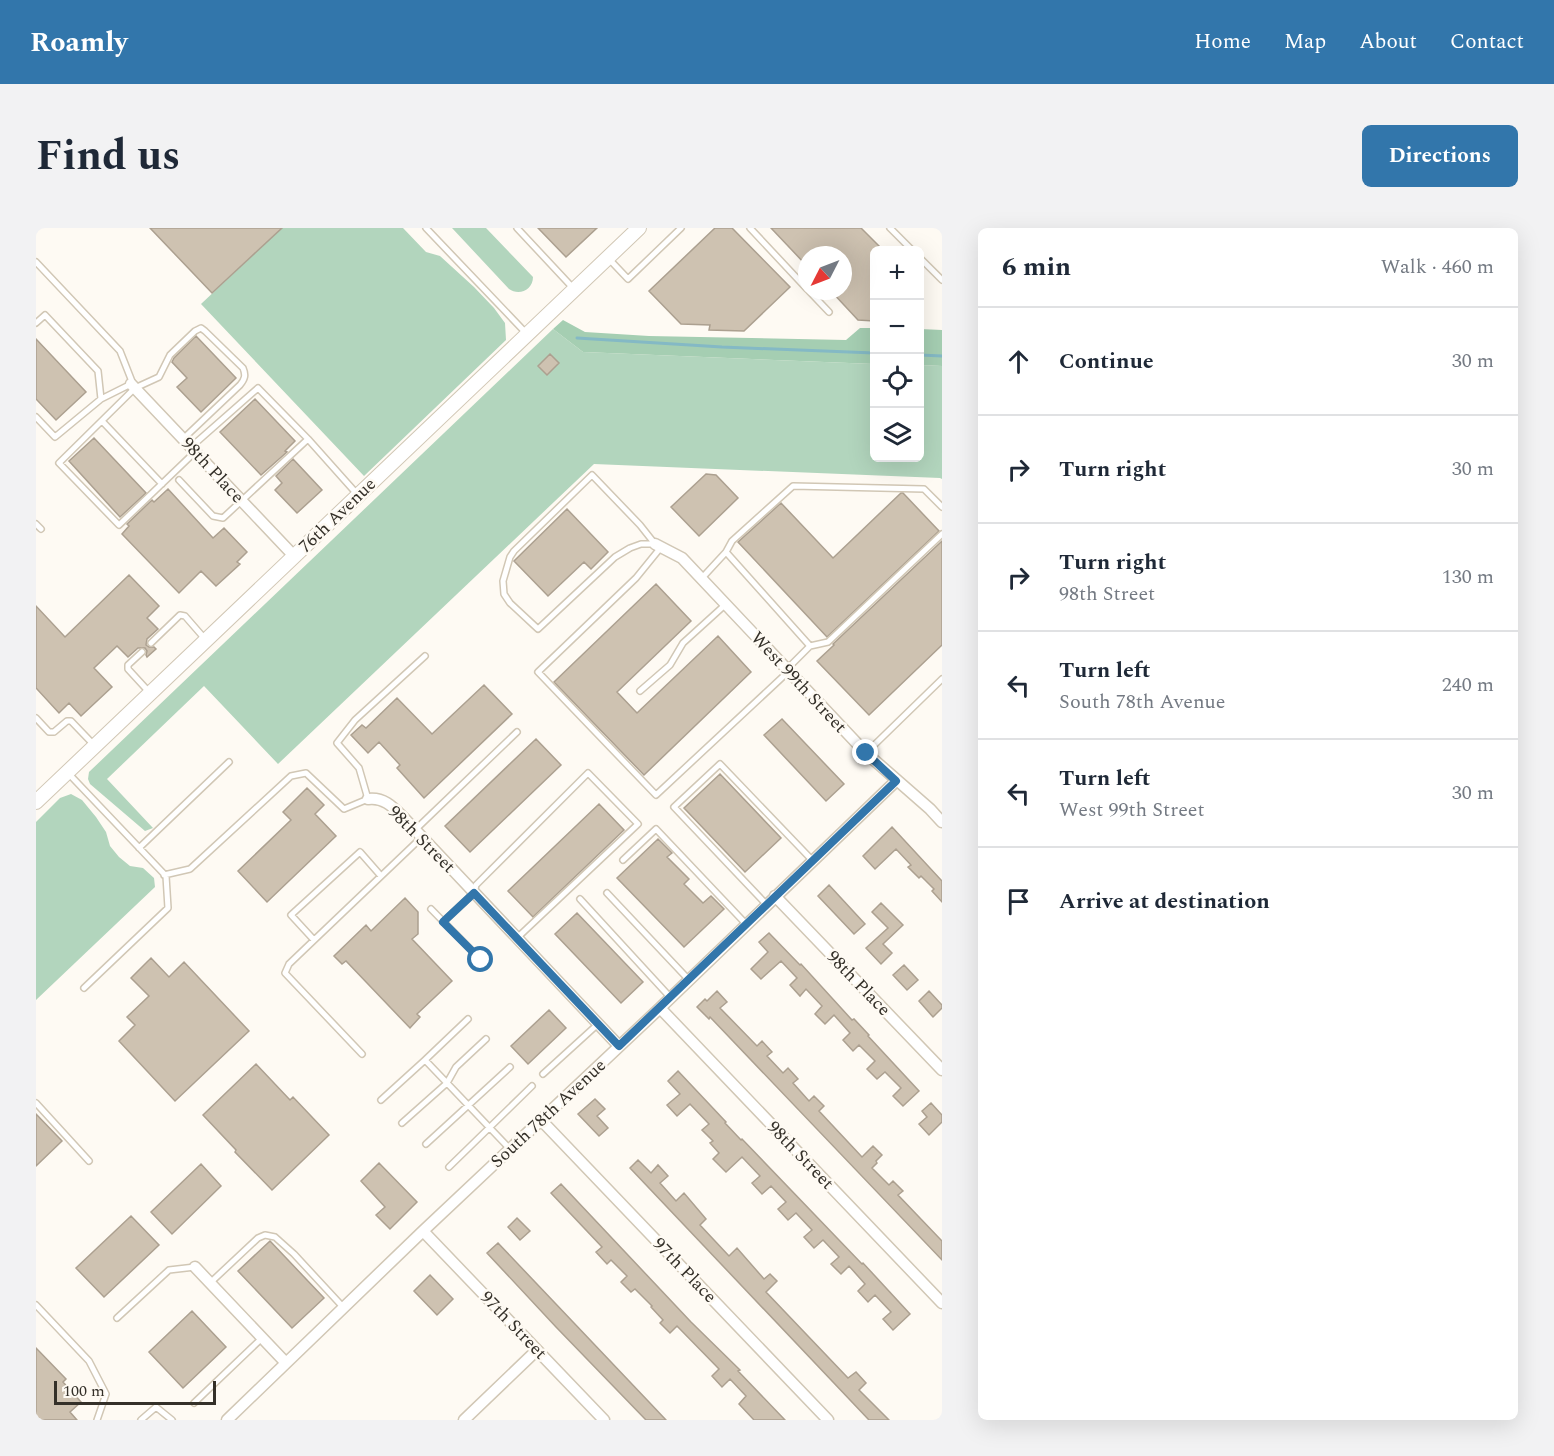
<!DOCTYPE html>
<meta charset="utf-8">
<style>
:root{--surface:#fff;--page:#f2f2f3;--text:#1f2937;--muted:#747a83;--line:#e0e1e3;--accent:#3276ab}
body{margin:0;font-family:Spectral,serif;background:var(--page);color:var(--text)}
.controls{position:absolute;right:18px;top:18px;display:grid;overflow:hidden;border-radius:9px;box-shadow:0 6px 24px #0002}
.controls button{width:54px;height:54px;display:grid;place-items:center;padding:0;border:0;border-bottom:2px solid var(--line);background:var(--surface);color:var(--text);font:30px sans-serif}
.compass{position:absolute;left:762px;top:18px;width:54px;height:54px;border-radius:50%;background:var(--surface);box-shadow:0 6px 24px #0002;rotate:228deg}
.scale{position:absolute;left:18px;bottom:15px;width:162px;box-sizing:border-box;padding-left:6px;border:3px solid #343029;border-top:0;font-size:16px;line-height:21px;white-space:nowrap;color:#343029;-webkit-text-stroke:4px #fefaf3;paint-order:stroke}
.stop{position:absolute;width:18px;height:18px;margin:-14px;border:4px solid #3276ab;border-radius:50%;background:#fff}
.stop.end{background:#3276ab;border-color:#fff;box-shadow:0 2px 6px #0008}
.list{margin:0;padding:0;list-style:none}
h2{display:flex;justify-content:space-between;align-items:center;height:78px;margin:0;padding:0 24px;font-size:26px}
h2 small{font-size:20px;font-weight:400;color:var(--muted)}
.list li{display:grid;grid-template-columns:39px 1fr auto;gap:18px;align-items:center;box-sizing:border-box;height:108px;padding:0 24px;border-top:2px solid var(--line)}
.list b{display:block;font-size:22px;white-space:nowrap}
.list p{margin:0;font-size:20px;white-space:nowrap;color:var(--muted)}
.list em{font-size:20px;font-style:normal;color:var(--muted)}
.icon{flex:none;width:33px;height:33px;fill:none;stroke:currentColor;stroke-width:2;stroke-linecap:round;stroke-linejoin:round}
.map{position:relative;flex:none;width:906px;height:1192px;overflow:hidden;border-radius:9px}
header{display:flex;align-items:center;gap:36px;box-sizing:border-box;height:84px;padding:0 30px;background:var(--accent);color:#fff}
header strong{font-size:28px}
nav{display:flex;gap:33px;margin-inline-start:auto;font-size:21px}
.intro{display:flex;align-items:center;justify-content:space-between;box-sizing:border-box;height:144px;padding:0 36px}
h1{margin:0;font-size:42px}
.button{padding:15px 27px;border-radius:9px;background:var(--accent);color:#fff;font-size:21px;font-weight:700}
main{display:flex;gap:36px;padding:0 36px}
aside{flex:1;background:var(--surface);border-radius:9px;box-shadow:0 6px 24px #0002}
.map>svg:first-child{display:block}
.green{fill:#b2d5bd}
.forest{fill:#a5ceb2}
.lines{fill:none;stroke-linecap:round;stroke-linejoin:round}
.stream{stroke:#84b9c5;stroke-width:3}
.building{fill:#cec2b1;stroke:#aca090;stroke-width:1.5}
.service-casing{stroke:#d1c7b5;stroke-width:8}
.minor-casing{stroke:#d1c7b5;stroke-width:13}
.tertiary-casing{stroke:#d1c7b5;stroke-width:16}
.service{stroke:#fff;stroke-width:5}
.minor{stroke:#fff;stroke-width:10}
.tertiary{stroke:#fff;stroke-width:14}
.route{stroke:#3276ab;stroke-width:8}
.labels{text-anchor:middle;stroke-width:5;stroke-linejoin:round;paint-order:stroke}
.street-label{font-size:18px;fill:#343029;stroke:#fefaf3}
</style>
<header>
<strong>Roamly</strong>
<nav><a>Home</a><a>Map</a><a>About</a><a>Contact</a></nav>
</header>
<div class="intro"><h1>Find us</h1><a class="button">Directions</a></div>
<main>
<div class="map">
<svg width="906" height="1192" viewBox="0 0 906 1192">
<rect width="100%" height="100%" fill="#fefaf3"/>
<!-- green -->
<path class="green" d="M246,0h121l23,24 14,4 34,31 20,21 11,15 1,17 -142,136 -163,-172z
M416,0h34l47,49c0,13 -14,19 -24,12z
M517,101l30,23 291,12v94h46v-93l22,1v113l-2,-1 -346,-14 -316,300 -74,-78 -97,93 46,49 -8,3 -55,-47 -2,-5 1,-7z
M35,566l11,6 14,17 10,15 4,14 9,11 11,9 13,2 11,10 1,9 -119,113v-178l24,-24z"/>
<!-- forest -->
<path class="forest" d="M527,92l22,12 64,4 197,4 14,-12h14v36l-291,-12 -30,-23z
M884,101l22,1v36l-22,-1z"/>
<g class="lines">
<!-- stream -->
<path class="stream" d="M541,110l145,9 152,6
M884,127l22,1"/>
</g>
<!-- building -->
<path class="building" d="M114,0h132l-70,65z
M502,0h59l-31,29z
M679,0h17l58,59 -46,44 -35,-1 1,-5 -29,-1 -32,-33z
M735,0h90l22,22h-9v71l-16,-1 -27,-29h12v-36h-36v11z
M160,108l40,42 -35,34 -24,-25 10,-9 -15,-16 2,-4z
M0,111l50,53 -30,28 -20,-21z
M514,126l9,9 -12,12 -9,-9z
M219,171l40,42 -10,10 2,1 -26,23 -41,-43z
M58,210l52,55 -26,24 -51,-56z
M257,231l29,31 -25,23 -22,-23 7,-7 -6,-7z
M670,246l10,1 22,23 -39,38 -28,-29z
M132,261l45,49 11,-10 23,24 -10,10 3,2 -24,22 -15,-15 -22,22 -57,-59 7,-8 -2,-2 25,-24 2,2z
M865,265h2l36,38 -112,106 -89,-95 43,-39 52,55z
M531,281l41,43 -17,17 -7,-7 -36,34 -34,-35z
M906,313v104l-73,70 -52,-54 17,-16 -1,-1z
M93,347l30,31 -12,12 11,11 -11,10 -1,6 3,2h5l2,2 -9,8 -1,-2 1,-4 -2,-3h-7l-10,9 -11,-11 -23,22 18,19 -31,29 -12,-13 -10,10 -23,-25v-82l29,31z
M620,356l35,37 -74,71 20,21 81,-77 33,36 -107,103 -90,-93z
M448,457l28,29 -88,84 -27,-30 3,-3 -21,-23 -11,11 -17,-18 11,-10 4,3 31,-30 35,36z
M746,491l62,65 -18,17 -62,-66z
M500,511l25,26 -91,87 -25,-26z
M684,546l61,64 -36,34 -61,-64z
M271,560l17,17 -9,9 21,22 -69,66 -29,-31 53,-51 -8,-8z
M563,576l25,26 -91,87 -25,-26z
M856,599l50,54v21l-10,-11 2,-2 -13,-13 -2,2 -11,-11 3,-2 -15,-16 -21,20 -12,-13z
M622,611l14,14 -5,4 22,22 -5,5 19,19 8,-7 13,13 -40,38 -67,-69z
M793,657l36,39 -11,10 -36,-38z
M369,670l13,14v22l-6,5 40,42 -35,33 3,3 -10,11 -64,-67 -4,3 -8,-8 32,-31 5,6z
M845,675l22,22 -20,19 9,9 -11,11 -15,-16 22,-20 -16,-16z
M541,685l66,69 -22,21 -66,-69z
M733,705l31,32 1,-1 51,56 2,-1 15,16 -1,1 51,55 -16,15 -10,-10 8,-8 -16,-16 -8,7 -10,-10 8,-8 -16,-16 -6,6 -10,-11 7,-7 -16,-18 -9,9 -10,-10 7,-8 -16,-17 -6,7 -10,-11 7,-7 -16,-17 -20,18 -10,-10 17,-17 -9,-10z
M115,730l18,19 15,-15 65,69 -74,70 -56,-60 16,-16 -8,-8 22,-21 -18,-18z
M868,737l14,15 -11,10 -14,-15z
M681,763l10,11 -7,6 37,38 5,-5 10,11 -5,4 16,17 5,-5 10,11 -5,4 16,18 5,-5 10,10 -5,5 43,46 11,-11 9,9 -6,6 1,2 -5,5 17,17 4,-4 10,10 -5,4 44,46v19l-232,-243 -1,2 -12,-12 8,-8 2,2z
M893,763l13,14v3l-9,9 -14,-16z
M513,782l17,18 -38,36 -17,-18z
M220,836l34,36 3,-3 36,38 -57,55 -37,-38 1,-2 -33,-35z
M642,843l48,51 -1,1 16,17 1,-1 120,125 1,-1 47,51 -17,16 -10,-11 8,-7 -16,-17 -7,7 -10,-11 7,-7 -16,-18 -8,8 -10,-10 8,-7 -16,-17 -9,8 -10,-11 8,-7 -16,-17 -8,7 -10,-11 8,-7 -15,-16 -9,8 -10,-11 8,-7 -18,-19 -16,15 -13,-13 6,-6 -9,-10 3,-2 -11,-11 7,-6 -19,-20 -13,12 -10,-11 13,-11 -12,-13z
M559,871l10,10 -8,7 11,12 -9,8 -21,-22z
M895,875l11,12v7l-13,13 -10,-11 8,-7 -5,-6z
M0,886l26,27 -26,25z
M602,932l13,13 7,-8 10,11 -8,7 16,18 8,-8 22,26 -6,6 29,31 8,-8 27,31 6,-5 7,7 -11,11 82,86 8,-6 10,11 -7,7 30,30h-20l-239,-252z
M343,935l38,39 -27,27 -14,-14 9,-8 -24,-26z
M165,936l20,22 -49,48 -21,-22z
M525,956l130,138 49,48 -2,1 47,49h-31l-15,-16 7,-8 -16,-17 -8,8 -10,-11 7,-7 -42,-43 -7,7 -10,-10 3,-3 -12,-13 1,-1 -17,-17 -4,3 -10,-10 6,-6 -16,-16 -4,4 -11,-12 6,-5 -51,-54z
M95,988l28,29 -55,52 -28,-29z
M481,990l13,13 -10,9 -12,-13z
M234,1013l54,57 -32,30 -54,-57z
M462,1015l151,159 17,18h-20l-90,-93 -69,-74z
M394,1047l23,24 -16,16 -23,-24z
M156,1083l34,36 -43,41 -34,-36z
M0,1120l30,31 -3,3 18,20 -11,10 7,8h-41z"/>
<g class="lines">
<!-- service casing -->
<g class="service-casing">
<path id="service" d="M390,0l100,105
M481,0l56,60
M714,0l57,61
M854,0l22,22
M884,30l22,22
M573,31l19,20 53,-51
M0,34l84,89 13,33
M773,63l20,21
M0,95l9,-8 53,56 3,28
M0,189l19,20 46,-38 30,-15
M66,193l60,63
M147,211l57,-54c5,-6 6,-10 3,-17l-38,-37 -4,-3 -6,3 -25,24 -11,22 -24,11 -76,75 60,62 76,-73
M155,219l67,-59 50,51 49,55
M556,247l48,50 15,19h-14l-11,4 -15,9 -77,72 -28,-26 -6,-9 -1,-13 7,-24 4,-6z
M143,252l34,36 10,2 85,-79
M0,296l5,5
M626,318l-26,32 -98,94 118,123 133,-124
M690,324l6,-11 61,-55 131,3 18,18
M666,350l24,-26 84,94 -23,23
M115,415l29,-28 5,1 20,23
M774,418l18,-4 114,-108
M106,424l-14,13v4l22,24
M604,463l30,-26 13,-22 43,-39
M0,490l13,14h5l13,-11h4l23,24
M830,525l76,-74
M32,545l98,103 2,32 -84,80
M379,602l102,-98
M103,620l90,-86
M587,632l33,-31 90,95
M128,647l26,-6 101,-93 15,-3 38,36 24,-10 -9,-31 -22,-25 18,-23 70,-64
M571,665l82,87
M544,671l90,98
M730,676l-92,-97 46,-43 92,96
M395,681l50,51
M407,694l31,-29 2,-8 112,-112 50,51 -121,114
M278,712l-23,-25 69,-63 21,24
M326,826l-77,-81 4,-9 133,-127
M389,832l43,-41
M507,846l55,-50
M345,872l44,-40 22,23 9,-16 30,-28
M0,875l53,58
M366,895l45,-40 63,66
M390,916l84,-77
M413,939l83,-81
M174,1055l48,-45 7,-3 10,2 19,17 49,53
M0,1077l53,56 17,33 -9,26
M81,1090l52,-48 26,-3
M158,1175l68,-65
M105,1192l15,-13 16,13"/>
</g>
<!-- minor casing -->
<g class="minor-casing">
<path id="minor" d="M95,156l163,172
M619,316l27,14 184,195 64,56 12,13
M332,571c15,-2 24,7 34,17l217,230
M739,668l167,174
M624,780l282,295
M505,892l287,300
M387,1003l181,189
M159,1039l91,96
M191,1192l196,-189 237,-223 236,-227
M428,1192l73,-70"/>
</g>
<!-- tertiary casing -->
<g class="tertiary-casing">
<path id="tertiary" d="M0,574l603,-574"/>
</g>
<!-- service -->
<use href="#service" class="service"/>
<!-- minor -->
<use href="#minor" class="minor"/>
<!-- tertiary -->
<use href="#tertiary" class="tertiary"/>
</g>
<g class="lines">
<!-- route -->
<path class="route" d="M445,732l-38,-38 31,-29 145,153 277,-265 -30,-28"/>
</g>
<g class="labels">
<!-- street labels -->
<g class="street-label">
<text transform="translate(177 242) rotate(47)" y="6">98th Place</text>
<text transform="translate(301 287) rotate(-44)" y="6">76th Avenue</text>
<text transform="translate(763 454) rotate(47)" y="6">West 99th Street</text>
<text transform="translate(386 611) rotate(45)" y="6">98th Street</text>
<text transform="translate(823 755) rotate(46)" y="6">98th Place</text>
<text transform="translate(512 885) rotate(-43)" y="6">South 78th Avenue</text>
<text transform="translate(765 927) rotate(46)" y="6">98th Street</text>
<text transform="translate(649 1042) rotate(46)" y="6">97th Place</text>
<text transform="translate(478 1097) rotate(46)" y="6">97th Street</text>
</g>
</g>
</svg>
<div class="controls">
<button>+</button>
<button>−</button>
<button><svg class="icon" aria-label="locate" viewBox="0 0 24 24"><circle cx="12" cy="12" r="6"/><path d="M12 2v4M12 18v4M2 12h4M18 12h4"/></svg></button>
<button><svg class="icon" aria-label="layers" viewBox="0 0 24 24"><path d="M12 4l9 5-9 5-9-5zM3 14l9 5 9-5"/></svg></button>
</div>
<svg class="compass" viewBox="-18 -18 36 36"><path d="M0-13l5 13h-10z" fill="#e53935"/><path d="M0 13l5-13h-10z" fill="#747a83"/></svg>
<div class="scale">100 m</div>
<div class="stop" style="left:445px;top:732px"></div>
<div class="stop end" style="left:830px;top:525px"></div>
</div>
<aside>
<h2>6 min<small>Walk · 460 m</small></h2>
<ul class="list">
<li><svg class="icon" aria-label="ahead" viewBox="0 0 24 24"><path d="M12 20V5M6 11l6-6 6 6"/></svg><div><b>Continue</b></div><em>30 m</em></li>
<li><svg class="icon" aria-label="right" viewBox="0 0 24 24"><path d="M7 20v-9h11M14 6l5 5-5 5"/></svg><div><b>Turn right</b></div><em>30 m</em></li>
<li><svg class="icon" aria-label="right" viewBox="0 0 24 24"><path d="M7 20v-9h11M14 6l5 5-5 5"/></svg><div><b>Turn right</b><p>98th Street</p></div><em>130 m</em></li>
<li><svg class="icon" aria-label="left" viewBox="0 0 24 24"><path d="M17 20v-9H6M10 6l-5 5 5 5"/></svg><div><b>Turn left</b><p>South 78th Avenue</p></div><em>240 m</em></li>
<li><svg class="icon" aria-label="left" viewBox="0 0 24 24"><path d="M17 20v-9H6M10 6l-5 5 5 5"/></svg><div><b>Turn left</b><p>West 99th Street</p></div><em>30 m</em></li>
<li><svg class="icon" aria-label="arrive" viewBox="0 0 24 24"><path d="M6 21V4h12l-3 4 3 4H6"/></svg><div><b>Arrive at destination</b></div></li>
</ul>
</aside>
</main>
